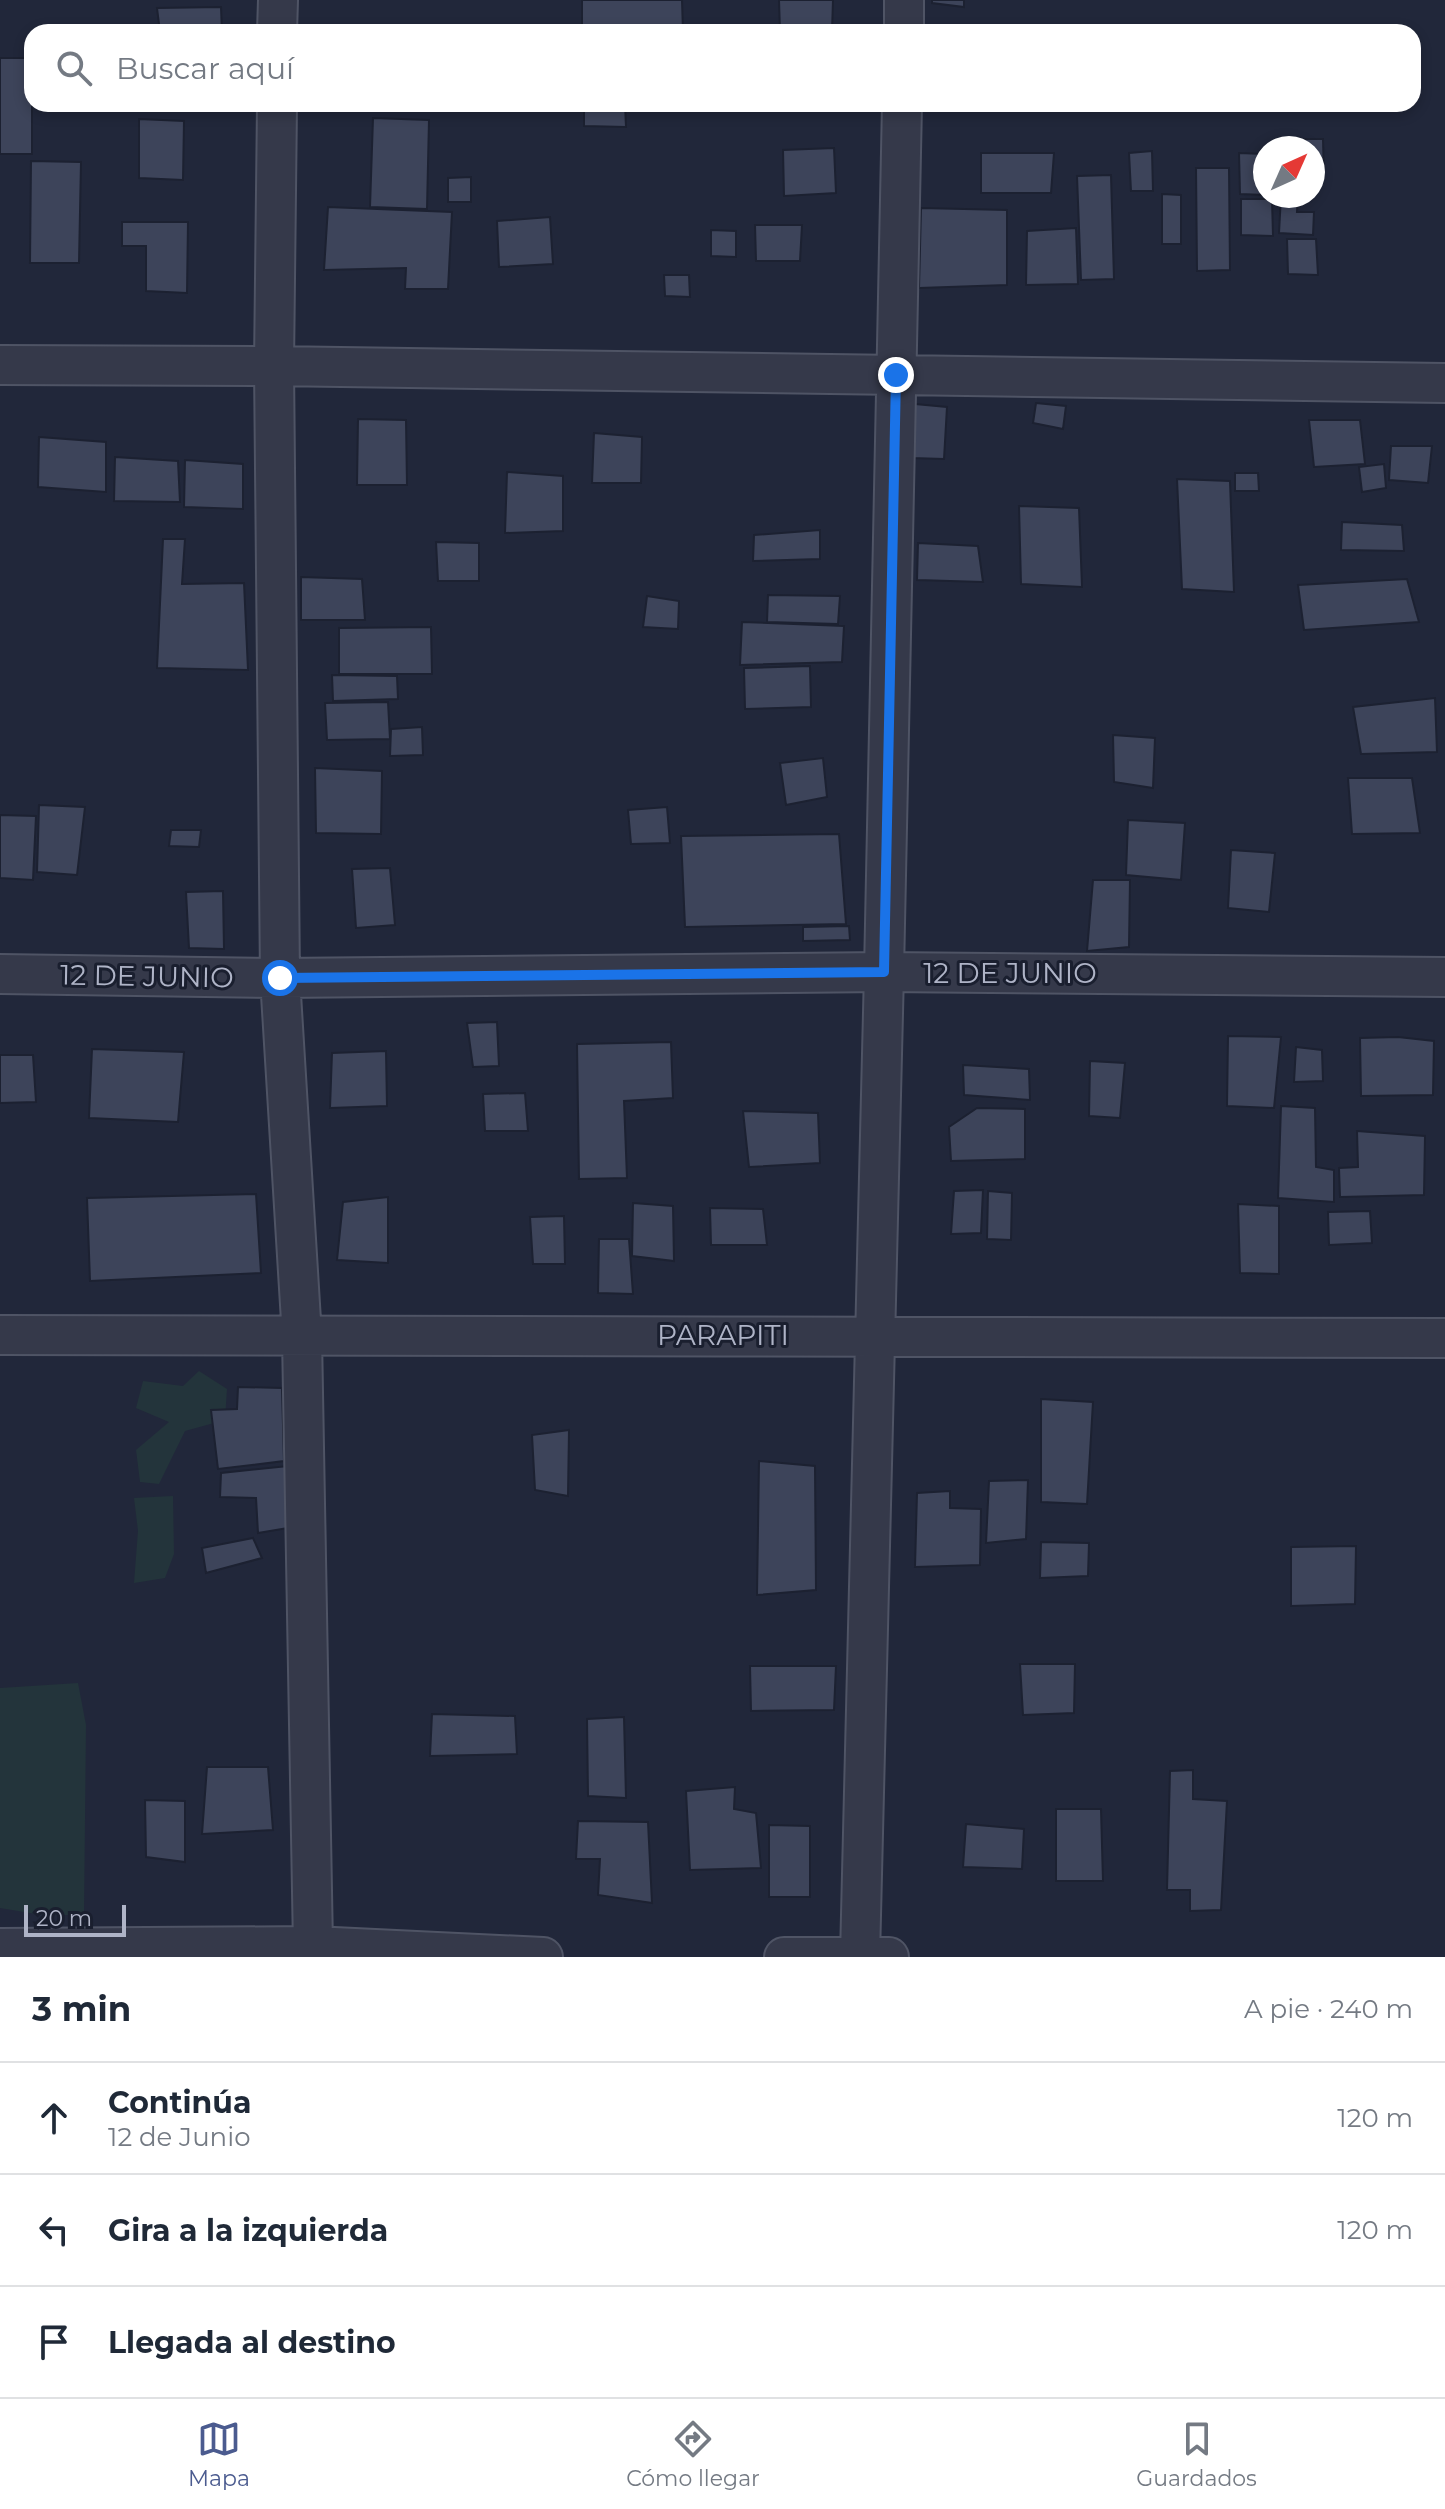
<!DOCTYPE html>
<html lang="es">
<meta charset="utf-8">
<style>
:root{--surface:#fff;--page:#f6f6f7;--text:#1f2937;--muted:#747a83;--line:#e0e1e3;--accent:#4b5b8f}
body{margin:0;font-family:Montserrat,sans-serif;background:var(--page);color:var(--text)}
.compass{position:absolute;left:1253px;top:136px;width:72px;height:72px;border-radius:50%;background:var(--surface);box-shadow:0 4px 12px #0003;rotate:45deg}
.scale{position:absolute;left:24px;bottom:20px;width:102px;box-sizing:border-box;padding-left:8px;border:4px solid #afb4c7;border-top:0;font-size:22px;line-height:28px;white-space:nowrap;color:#afb4c7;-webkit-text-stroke:6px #1a1f2f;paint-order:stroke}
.stop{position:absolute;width:24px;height:24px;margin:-18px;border:6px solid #1a73e8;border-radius:50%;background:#fff}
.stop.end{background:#1a73e8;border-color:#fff;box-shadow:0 2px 8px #0008}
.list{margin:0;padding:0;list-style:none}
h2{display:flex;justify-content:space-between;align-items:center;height:104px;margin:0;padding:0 32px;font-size:34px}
h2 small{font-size:26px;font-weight:400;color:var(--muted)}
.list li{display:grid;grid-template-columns:52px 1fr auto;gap:24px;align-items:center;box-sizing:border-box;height:112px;padding:0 32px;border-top:2px solid var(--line)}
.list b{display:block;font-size:30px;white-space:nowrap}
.list p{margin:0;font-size:26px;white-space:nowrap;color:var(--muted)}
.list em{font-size:26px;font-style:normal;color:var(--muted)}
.icon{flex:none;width:44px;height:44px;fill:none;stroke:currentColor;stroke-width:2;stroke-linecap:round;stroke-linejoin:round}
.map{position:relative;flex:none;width:1445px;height:1957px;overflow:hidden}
.search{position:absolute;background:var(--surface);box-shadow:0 4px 12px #0003;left:24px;right:24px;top:24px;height:88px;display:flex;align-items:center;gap:20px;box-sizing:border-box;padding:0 28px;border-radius:24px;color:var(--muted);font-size:30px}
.sheet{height:440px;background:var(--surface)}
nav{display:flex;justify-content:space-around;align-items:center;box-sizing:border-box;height:112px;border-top:2px solid var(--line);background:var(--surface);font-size:22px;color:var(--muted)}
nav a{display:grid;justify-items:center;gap:4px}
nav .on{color:var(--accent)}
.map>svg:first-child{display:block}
.green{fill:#23343b}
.building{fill:#3d445a;stroke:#1c2131;stroke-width:2}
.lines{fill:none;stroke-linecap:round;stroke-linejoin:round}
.minor-casing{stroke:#4f5465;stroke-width:42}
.minor{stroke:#35394a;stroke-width:38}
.route{stroke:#1a73e8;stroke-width:10}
.labels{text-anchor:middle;stroke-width:6;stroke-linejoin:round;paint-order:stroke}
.street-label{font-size:28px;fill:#afb4c7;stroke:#1a1f2f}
</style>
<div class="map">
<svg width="1445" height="1957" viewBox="0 0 1445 1957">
<rect width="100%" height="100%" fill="#21273a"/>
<!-- green -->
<path class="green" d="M199,1371l28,18 -2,31 -40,11 -26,53 -19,-2 -4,-32 33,-28 -33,-14 7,-27 40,5z
M173,1496l1,58 -9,24 -31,5 4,-52 -4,-33z
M78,1683l8,42 -2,190h-42l-42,-7v-220z"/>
<!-- building -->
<path class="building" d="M582,0h100l1,32h-101z
M779,0h54l-1,32h-52z
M932,0h32v7l-32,-4z
M221,7l1,25h-62l-3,-24z
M416,26l40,1v5h-40z
M0,58h32v96h-32z
M332,104h26v5h-26z
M584,104h41l1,23 -42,-1z
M918,104h63v5l-63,-4z
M373,118l56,2 -2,89 -57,-2z
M139,119l45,2 -1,59 -44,-2z
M1287,139h36l1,39h-11v-30h-25z
M834,148l2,45 -52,3 -1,-46z
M1152,151l1,40h-22l-2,-38z
M981,153h73l-3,40h-70z
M1239,153l26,1v41l-25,-1z
M31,161l50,1 -2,101h-49z
M1196,168h33l1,102 -33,1z
M1111,175l3,104 -33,1 -4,-104z
M471,177v25h-23v-24z
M1162,194l19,1v49h-19z
M1281,196h17l-1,16h17l-1,23 -34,-2z
M1241,199h31l1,37 -32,-1z
M328,207l124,5 -4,77h-43l1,-21 -82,2z
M921,208l86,2v75l-88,3z
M550,217l3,47 -54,3 -2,-46z
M122,222h66l-1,71 -41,-2v-45h-24z
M755,225h47l-2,36h-44z
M1076,228l2,56 -52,1 1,-54z
M711,230l25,1v26l-25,-1z
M1287,239h29l2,36 -30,-1z
M664,275h25l1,22 -25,-1z
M1036,403l30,3 -3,23 -30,-6z
M915,404l32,3 -3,52 -33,-1z
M358,419l48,1 1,65h-50z
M1309,420h51l5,44 -51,3z
M594,433l48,4 -1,46h-49z
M39,437l67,5v50l-68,-5z
M1391,446h41l-4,37 -39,-3z
M115,457l63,4 2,41 -66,-1z
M185,460l58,4v45l-59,-2z
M1384,464l2,24 -24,4 -3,-25z
M507,472l56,4v55l-58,2z
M1235,473h23l1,18h-24z
M1177,479l53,2 4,111 -52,-3z
M1019,506l60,2 3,79 -61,-3z
M1342,522l60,3 2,26 -63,-1z
M820,530v29l-67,2 1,-26z
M163,539h22l-3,45 62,-1 4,87 -91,-2z
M436,542l43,1v38h-41z
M918,543l60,3 5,36 -66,-2z
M301,577l61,2 3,41h-64z
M1407,579l12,43 -115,8 -6,-45z
M768,595l72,1 -2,28 -71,-2z
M647,596l32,5 -1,28 -35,-2z
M742,622l102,4 -2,36 -102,3z
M431,627l1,47h-93v-46z
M810,666l1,41 -66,2 -1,-41z
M332,675l65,1 1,23 -65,2z
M1435,698l2,54 -76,2 -8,-47z
M388,702l2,37 -63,1 -2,-37z
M422,727l1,28 -33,1 1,-27z
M1113,735l42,3 -2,50 -39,-6z
M823,758l4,39 -41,8 -6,-42z
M315,768l67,3 -1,63 -65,-1z
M1348,778h64l8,55 -68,1z
M39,805l46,2 -8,68 -40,-3z
M667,807l3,36 -39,1 -3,-34z
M0,815l36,1 -3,64 -33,-2z
M1128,820l57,3 -4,57 -55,-5z
M171,830h30l-2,17 -30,-1z
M839,834l7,90 -161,3 -4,-91z
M1231,850l44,3 -6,59 -41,-4z
M390,868l5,57 -39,3 -4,-59z
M1093,880h37l-1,67 -42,4z
M223,891l1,58 -35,-1 -3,-56z
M849,926l1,14 -47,1v-14z
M497,1022l2,44 -26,1 -6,-44z
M1228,1036l53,1 -7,71 -47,-2z
M1398,1037l36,4 -1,54 -72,1 -1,-58z
M671,1042l2,56 -49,3 3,77 -48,1 -2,-135z
M1296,1047l26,3 1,31 -29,1z
M92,1049l92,3 -6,70 -89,-4z
M386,1051l1,55 -57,2 2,-55z
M0,1055h33l3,47 -36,1z
M1090,1061l35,2 -5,55 -31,-2z
M963,1065l66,4 1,31 -66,-5z
M525,1093l3,38h-43l-2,-37z
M1281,1106l34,2 1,59 18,3v32l-56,-4z
M977,1108l48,1v50l-74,2 -2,-34z
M743,1111l75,2 2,50 -71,4z
M1357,1131l68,5 -1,59 -84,2 -1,-29 19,-1z
M983,1190l-2,43 -30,1 3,-43z
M988,1191l24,2 -1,47 -24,-1z
M256,1194l5,79 -171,8 -3,-83z
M388,1197v66l-51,-3 6,-58z
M633,1203l40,3 1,55 -42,-5z
M1238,1204l41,2v68l-39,-1z
M710,1208l53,1 4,36h-56z
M1370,1211l2,32 -43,2 -1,-33z
M564,1216l1,48h-32l-3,-47z
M599,1239h30l4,55 -35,-1z
M238,1387l44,1 2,73 -66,8 -7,-59 26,-1z
M1041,1399l52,3 -6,102 -46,-2z
M569,1430l-1,66 -33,-6 -3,-55z
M759,1461l56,5 1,124 -59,5z
M288,1466v62l-30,5 -2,-35 -36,-1 1,-24z
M1028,1480l-2,59 -40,4 3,-62z
M950,1491v17l31,1 -1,56 -65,2 2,-74z
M253,1538l9,20 -56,15 -4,-25z
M1041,1542l48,1 -1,33 -48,2z
M1356,1546l-1,58 -64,2v-59z
M1020,1664h55l-1,49 -51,2z
M750,1666h86l-2,44 -83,1z
M432,1714l83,2 2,38 -87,2z
M624,1717l2,81 -38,-2 -1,-77z
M207,1767h61l5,63 -71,4z
M1193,1770v29l34,2 -6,109 -31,1v-21h-23l3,-119z
M735,1787l-1,22 22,4 5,55 -71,2 -4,-79z
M145,1800l40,1v61l-39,-5z
M1056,1809h45l2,72h-47z
M578,1821l70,1 4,81 -54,-8 2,-36h-24z
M966,1824l58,5 -2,40 -59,-2z
M769,1825l41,1v71h-41z"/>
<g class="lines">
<!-- minor casing -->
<g class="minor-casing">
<path id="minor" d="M277,32l1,-32
M904,32v-32
M277,104l-3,262 6,612 22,359 11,609
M0,365l274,1 1171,17
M0,974l280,4 604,-6 561,5
M0,1335c482,3 963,0 1445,3
M0,1948l313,-2 230,11
M860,1956l24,-984 18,-868
M784,1957h105"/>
</g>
<!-- minor -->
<use href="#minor" class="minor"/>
</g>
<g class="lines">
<!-- route -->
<path class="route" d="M280,978l604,-6 12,-597"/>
</g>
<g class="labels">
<!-- street labels -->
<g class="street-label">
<text x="1010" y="983">12 DE JUNIO</text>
<text transform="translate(147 976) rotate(1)" y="10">12 DE JUNIO</text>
<text x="723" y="1345">PARAPITI</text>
</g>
</g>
</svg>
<svg class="compass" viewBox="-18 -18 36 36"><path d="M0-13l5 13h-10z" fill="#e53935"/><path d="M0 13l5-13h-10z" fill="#747a83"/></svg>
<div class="scale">20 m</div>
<div class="stop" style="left:280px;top:978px"></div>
<div class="stop end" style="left:896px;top:375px"></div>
<div class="search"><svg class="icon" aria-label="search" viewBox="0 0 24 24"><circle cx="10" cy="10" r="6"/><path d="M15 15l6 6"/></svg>Buscar aquí</div>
</div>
<section class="sheet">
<h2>3 min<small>A pie · 240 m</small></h2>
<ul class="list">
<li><svg class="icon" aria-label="ahead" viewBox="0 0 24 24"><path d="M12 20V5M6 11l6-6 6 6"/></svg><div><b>Continúa</b><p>12 de Junio</p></div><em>120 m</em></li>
<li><svg class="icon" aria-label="left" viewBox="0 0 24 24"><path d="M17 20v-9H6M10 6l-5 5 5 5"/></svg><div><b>Gira a la izquierda</b></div><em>120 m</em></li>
<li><svg class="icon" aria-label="arrive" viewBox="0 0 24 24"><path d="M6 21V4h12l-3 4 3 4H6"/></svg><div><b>Llegada al destino</b></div></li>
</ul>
</section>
<nav>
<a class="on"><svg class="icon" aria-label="map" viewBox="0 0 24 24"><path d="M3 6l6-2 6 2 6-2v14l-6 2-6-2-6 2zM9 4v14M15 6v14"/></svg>Mapa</a>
<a><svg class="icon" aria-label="directions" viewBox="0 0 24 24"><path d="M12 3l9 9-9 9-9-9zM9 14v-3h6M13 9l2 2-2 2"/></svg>Cómo llegar</a>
<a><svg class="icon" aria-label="saved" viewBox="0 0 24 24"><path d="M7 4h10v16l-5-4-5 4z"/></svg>Guardados</a>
</nav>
